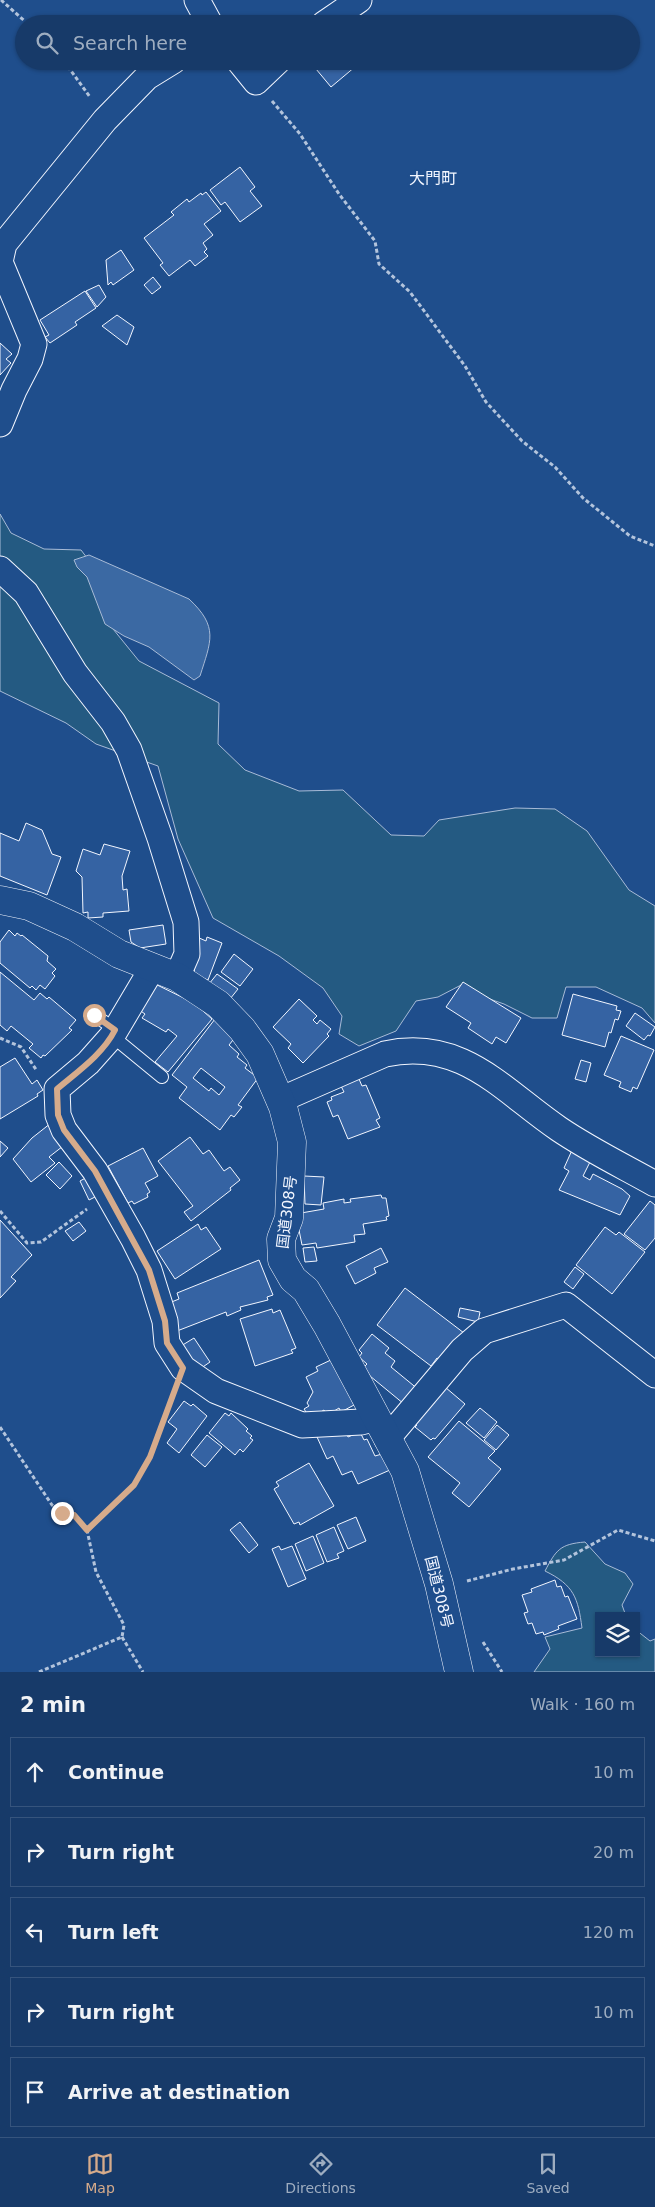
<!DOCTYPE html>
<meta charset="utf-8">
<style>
:root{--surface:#173a69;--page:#20416f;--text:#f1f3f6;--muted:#9eadc0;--line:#36547d;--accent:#d6ab8b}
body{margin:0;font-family:"DejaVu Sans","Noto Sans JP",sans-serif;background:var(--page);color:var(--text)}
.controls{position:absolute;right:15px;bottom:15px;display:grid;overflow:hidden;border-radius:0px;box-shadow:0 1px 4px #0004}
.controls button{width:45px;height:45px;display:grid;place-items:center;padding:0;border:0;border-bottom:1px solid var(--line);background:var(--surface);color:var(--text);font:25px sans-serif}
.stop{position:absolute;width:15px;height:15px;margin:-11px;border:4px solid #d6ab8b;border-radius:50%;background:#fff}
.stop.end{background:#d6ab8b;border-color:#fff;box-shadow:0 1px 5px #0008}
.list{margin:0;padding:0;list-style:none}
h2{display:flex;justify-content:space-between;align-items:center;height:65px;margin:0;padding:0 20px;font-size:21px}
h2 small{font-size:16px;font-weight:400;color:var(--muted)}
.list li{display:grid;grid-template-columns:32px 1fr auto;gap:15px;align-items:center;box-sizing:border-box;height:70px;margin:0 10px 10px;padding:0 10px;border:1px solid var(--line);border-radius:0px}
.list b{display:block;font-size:19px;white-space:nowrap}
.list em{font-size:16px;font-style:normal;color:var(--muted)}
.icon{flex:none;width:28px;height:28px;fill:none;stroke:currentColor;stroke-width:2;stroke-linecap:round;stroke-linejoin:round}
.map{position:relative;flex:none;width:655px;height:1672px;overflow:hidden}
.search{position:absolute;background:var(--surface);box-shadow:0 1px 4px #0004;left:15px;right:15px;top:15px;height:55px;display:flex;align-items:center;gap:12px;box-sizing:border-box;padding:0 18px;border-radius:28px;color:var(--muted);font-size:19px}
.sheet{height:465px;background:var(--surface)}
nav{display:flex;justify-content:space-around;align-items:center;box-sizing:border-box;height:70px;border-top:1px solid var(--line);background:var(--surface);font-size:14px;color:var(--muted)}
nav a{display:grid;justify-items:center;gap:2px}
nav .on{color:var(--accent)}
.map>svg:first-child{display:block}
.green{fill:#245a82;stroke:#a8bbd7}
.water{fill:#3b69a3;stroke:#a8bbd7}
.building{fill:#3563a3;stroke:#f2f6ff;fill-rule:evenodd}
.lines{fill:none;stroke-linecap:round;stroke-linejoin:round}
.lane-casing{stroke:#f2f6ff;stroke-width:14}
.street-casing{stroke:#f2f6ff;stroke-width:27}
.highway-casing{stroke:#f2f6ff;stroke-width:29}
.path{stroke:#b3c4dc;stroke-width:3;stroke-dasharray:4 2.5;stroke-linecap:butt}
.lane{stroke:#1f4e8c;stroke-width:12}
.street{stroke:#1f4e8c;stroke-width:25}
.highway{stroke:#1f4e8c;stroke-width:28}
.route{stroke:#d6ab8b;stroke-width:6}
.labels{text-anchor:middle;stroke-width:4;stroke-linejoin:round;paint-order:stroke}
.street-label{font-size:15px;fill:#f2f6ff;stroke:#1f4e8c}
.neighbourhood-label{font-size:16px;fill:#f2f6ff;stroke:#1f4e8c}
</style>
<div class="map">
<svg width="655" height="1672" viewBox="0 0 655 1672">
<rect width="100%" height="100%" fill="#1f4e8c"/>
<!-- green -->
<path class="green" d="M0,514l11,19 33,16 37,1 38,50 -10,24 30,37 80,42 -1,41 27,26 54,21 44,-1 48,45 33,1 15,-16 76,-12 40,1 32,22 42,59 26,16v117l-13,-15 -46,-21h-30l-9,31h-25l-28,-14 -23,-8 -18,-12 -25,13 -22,4 -20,30 -37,15 -20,-12 3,-18 -19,-28 -44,-32 -66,-38 -35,-79 -20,-73 -62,-22 -30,-21 -66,-32z
M585,1542l20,22 20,9 8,11 -11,21 4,11h-27v37h37v-23l14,11 5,-2v33h-121l16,-23 -5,-12 37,-9c-4,-30 -8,-43 -37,-57 11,-21 15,-27 40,-29z"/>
<!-- water -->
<path class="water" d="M89,555l100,44c30,28 22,42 11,77l-6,4 -45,-33 -25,-11 -19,-12 -18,-47 -10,-10 -3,-7z"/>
<!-- building -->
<path class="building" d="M313,61h49l-31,26 -20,-24z
M240,167l15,20 -5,4 12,15 -22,16 -15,-20 -4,3 -11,-15z
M206,192l15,19 -17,13 9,11 -10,8 4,6 -3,3 4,4 -13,10 -5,-6 -21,16 -9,-11 3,-2 -19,-25 30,-23 -3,-3 16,-13 2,3 12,-9 1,2z
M121,250l13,20 -21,15 -2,-3 -3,3 -2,-25z
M153,277l8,10 -9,7 -8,-9z
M99,285l7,12 -9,10 -11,-16z
M85,291l11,17 -21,14 2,3 -27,18 -5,-6 4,-2 -9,-15z
M117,315l17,12 -7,18 -25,-19z
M0,343l12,11 -6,5 5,4 -11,12z
M26,823l16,7 10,24 9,3 -14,38 -47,-19v-43l19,8z
M104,844l26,7 -8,25 1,14 4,-1 2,22 -26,2v4l-15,1v-6l-5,1 -1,-36 -6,-6 7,-22 17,6z
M163,925l3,19 -26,4 -9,-6 -2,-12z
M9,930l6,6 2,-3 4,3 1,-1 26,21 -1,5 9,8 -4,4 3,3 -10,13 -5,-4 -4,5 -4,-4 -2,2 -30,-25v-21z
M197,937l9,4 1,-4 15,6 -14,37 -14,-5z
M234,954l19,15 -13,17 -19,-14z
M0,972l34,28 6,-7 7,6 2,-2 27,23 -7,8 3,2 -27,26 -2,-1 -2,3 -12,-10 4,-4 -22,-18 -4,5 -7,-6z
M217,974l21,15 -8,10 -21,-15z
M149,981l45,22 18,16 -44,53 -13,-10 22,-26 -9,-7 -2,3 -24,-14 3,-4 -10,-7z
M463,982l58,36 -15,25 -10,-6 -4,7 -24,-16 3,-5 -25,-16z
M573,994l44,12 -1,4 5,1 -3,9 -3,-1 -4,14 -2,-1 -4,15 -43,-12z
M299,999l18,17 -4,4 4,4 3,-4 11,9 -4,5 2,2 -26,27 -15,-15 3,-4 -18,-17z
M635,1013l20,14 -5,9 -2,-1 -4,5 -18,-14z
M215,1019l22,16 -8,10 10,9 -2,3 10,8 -2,3 13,10 -20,27 4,2 -8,10 -3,-2 -11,15 -41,-32 8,-11 -15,-12zM201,1068l24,19 -6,8 -8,-7 -2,3 -16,-13z
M621,1036l33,14 -17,39 -4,-2 -2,5 -12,-5 2,-5 -17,-7z
M15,1058l17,26 5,-4 6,10 -6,4 1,2 -38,23v-52z
M581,1060l10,3 -5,19 -11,-3z
M359,1079l3,7 4,-1 14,33 -4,2 4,7 -32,12 -10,-24 -5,2 -6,-15 5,-2 -1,-3 13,-5 -3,-6z
M51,1123l16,20 -18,14 6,6 -24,19 -18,-23 19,-21z
M190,1137l13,17 6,-4 15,21 6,-4 10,13 -10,8 1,2 -40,31 -7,-9 9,-6 -35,-45z
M0,1141l8,7 -8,9z
M143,1148l15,28 -13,7 5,9 -3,2 1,3 -14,7 -2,-3 -4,2 -20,-37z
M573,1148l19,10 -9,18 7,4 3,-6 29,15 8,7 -10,19 -61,-25 10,-19 -5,-3z
M59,1162l13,14 -12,13 -14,-14z
M91,1175l10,19 -12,6 -9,-19z
M304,1176l20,1 -3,28 -16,-1z
M381,1195l1,3h4l3,18 -3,1 1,3 -24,4 2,10 -11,1 1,7 -38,6 -1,-5 -14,2 -3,-15 2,-17 23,-4 -1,-6 21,-4v4l7,-1 -1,-3z
M650,1201l5,4v33l-10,12 -21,-16z
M0,1220l32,35 -21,22 5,4 -16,17z
M79,1222l7,9 -13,10 -8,-10z
M198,1224l3,6 5,-3 15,22 -46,30 -18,-28z
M605,1227l11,8 3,-3 26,20 -33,42 -36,-29z
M314,1247l3,14 -12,1 -2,-14z
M381,1248l7,14 -14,6 2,5 -21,11 -9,-18z
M259,1260l14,35 -6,2 1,3 -28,7 1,3 -14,6 -1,-4 -49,19 -8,-28 10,-4 -2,-6z
M575,1267l9,7 -11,15 -9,-7z
M405,1288l59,45 -21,29 -6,-4 -6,8 -54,-41z
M460,1308l20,4 -2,10 -20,-5z
M272,1309l1,4 7,-3 16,38 -5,2 2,3 -38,13 -15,-47z
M372,1334l17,14 -4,5 10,8 -4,6 28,23 -15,14 -34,-28 -6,-9 3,-3 -8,-7 3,-4 -3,-3z
M194,1338l16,24 -13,9 -16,-25z
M333,1359l21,46 -13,7 -2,-4 -8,5 -2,-2 -3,2 -2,-3 -10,6 -6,-1 -4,-6 5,-3 -2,-3 6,-11 -7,-15 12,-6 -2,-4z
M445,1387l20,17 -30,35 -2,-1 -2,2 -16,-13 2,-2 -2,-2z
M184,1401l7,5 2,-2 14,12 -28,37 -12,-10 10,-14 -9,-7z
M480,1408l17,14 -13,16 -18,-15z
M225,1413l4,3 2,-3 17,16 -2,2 6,5 -2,2 3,2 -10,12 -3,-3 -5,6 -26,-22z
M459,1421l36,30 -7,7 13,11 -32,38 -17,-14 8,-10 -32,-26z
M497,1425l12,10 -13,15 -12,-10z
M344,1429l4,8 12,-5 4,8 3,-1 8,17 7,-2 8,16 -32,14 -6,-13 -10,4 -9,-19 -6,3 -10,-22 15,-7z
M207,1435l15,12 -17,20 -14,-12z
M309,1463l25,43 -34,19 -1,-3 -5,2 -20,-35 5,-3 -3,-4z
M356,1517l10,24 -18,8 -11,-24z
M240,1522l18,23 -9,8 -19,-23z
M334,1527l10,24 -7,3 2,4 -12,4 -11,-27z
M313,1536l11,27 -18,8 -11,-27z
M279,1546l2,4 11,-4 14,33 -18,8 -16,-38z
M555,1580l2,7 4,-1 4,11 3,-1 9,23 -19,7 1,3 -15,6 -1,-3 -7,2 -4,-11 -4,1 -4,-11 4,-1 -6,-17 10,-3 -1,-3z"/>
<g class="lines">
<!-- lane casing -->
<g class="lane-casing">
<path id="lane" d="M94,1015l21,14
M112,1036l50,41"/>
</g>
<!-- street casing -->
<g class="street-casing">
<path id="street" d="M197,0l13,24
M324,24l35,-24
M239,61l17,21 22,-21
M0,424l14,-34 16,-31 4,-15 -34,-82 4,-18 101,-124 42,-43 26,-16
M0,569l26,24 49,80 38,49 16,28 31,88 26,84 1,32 -10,23
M153,967l-41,69 -24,27 -31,26 1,26 6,15 31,41 38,67 16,32 16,51 2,22 16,25 33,23 86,34 59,-3 16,-4
M280,1100l105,-46c77,-17 118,37 174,75 31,21 64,37 96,55
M387,1439l75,-89 22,-19 82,-26 89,70"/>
</g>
<!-- highway casing -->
<g class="highway-casing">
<path id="highway" d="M0,900l29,6 46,21 44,27 58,23 41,27 24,25 18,25 23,53 9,35 -3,76 -8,21 1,21 11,19 13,11 21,35 78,146 34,113 20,88"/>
</g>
<!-- path -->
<path class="path" d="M1,0l27,24
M64,61l26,36
M272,101l28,33 39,60 36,47 4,23 31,28 55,74 21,36 36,39 33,26 28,31 47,38 25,10
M0,1038l21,9 16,24
M0,1211l27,32 14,-1 46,-33
M0,1427l52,78 10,8 12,2 13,15
M467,1581l46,-12 51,-9 54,-30 37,11
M122,1637l21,35
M483,1642l19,30
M39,1672l83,-35 2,-12 -28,-53 -9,-42 47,-45 16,-28 24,-65"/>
<!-- lane -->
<use href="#lane" class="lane"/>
<!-- street -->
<use href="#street" class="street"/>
<!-- highway -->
<use href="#highway" class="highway"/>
</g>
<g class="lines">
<!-- route -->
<path class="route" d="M62,1513l12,2 13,15 47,-45 16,-28 33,-89 -16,-25 -2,-22 -16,-51 -54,-99 -31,-41 -6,-15 -1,-26c20,-17 46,-35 58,-59l-21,-15"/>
</g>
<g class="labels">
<!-- street labels -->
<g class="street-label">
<text transform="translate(287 1212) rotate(-83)" y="5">国道308号</text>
<text transform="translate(439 1592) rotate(76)" y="5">国道308号</text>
</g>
<!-- neighbourhood labels -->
<g class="neighbourhood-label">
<text x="433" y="184">大門町</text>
</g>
</g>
</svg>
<div class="controls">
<button><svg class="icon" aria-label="layers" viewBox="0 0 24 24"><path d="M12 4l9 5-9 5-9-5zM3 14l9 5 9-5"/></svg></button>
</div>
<div class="stop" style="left:94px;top:1015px"></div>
<div class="stop end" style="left:62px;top:1513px"></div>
<div class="search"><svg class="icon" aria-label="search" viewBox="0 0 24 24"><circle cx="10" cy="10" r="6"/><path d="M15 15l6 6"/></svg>Search here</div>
</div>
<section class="sheet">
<h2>2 min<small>Walk · 160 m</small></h2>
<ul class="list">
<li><svg class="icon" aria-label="ahead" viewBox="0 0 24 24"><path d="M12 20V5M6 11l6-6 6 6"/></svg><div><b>Continue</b></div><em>10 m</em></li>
<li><svg class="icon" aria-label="right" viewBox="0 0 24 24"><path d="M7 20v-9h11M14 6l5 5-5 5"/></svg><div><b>Turn right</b></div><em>20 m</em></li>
<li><svg class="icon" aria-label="left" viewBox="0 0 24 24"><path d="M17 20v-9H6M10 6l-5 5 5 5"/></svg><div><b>Turn left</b></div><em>120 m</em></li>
<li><svg class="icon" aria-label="right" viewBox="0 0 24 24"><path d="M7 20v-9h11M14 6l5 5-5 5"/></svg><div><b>Turn right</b></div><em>10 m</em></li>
<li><svg class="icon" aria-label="arrive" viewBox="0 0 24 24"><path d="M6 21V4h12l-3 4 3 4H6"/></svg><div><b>Arrive at destination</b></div></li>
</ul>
</section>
<nav>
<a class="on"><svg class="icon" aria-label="map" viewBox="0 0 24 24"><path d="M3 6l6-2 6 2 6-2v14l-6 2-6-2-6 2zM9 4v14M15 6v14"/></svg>Map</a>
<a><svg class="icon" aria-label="directions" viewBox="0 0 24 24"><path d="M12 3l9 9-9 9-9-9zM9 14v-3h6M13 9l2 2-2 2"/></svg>Directions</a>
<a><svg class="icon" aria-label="saved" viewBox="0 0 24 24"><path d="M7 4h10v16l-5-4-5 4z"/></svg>Saved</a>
</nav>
